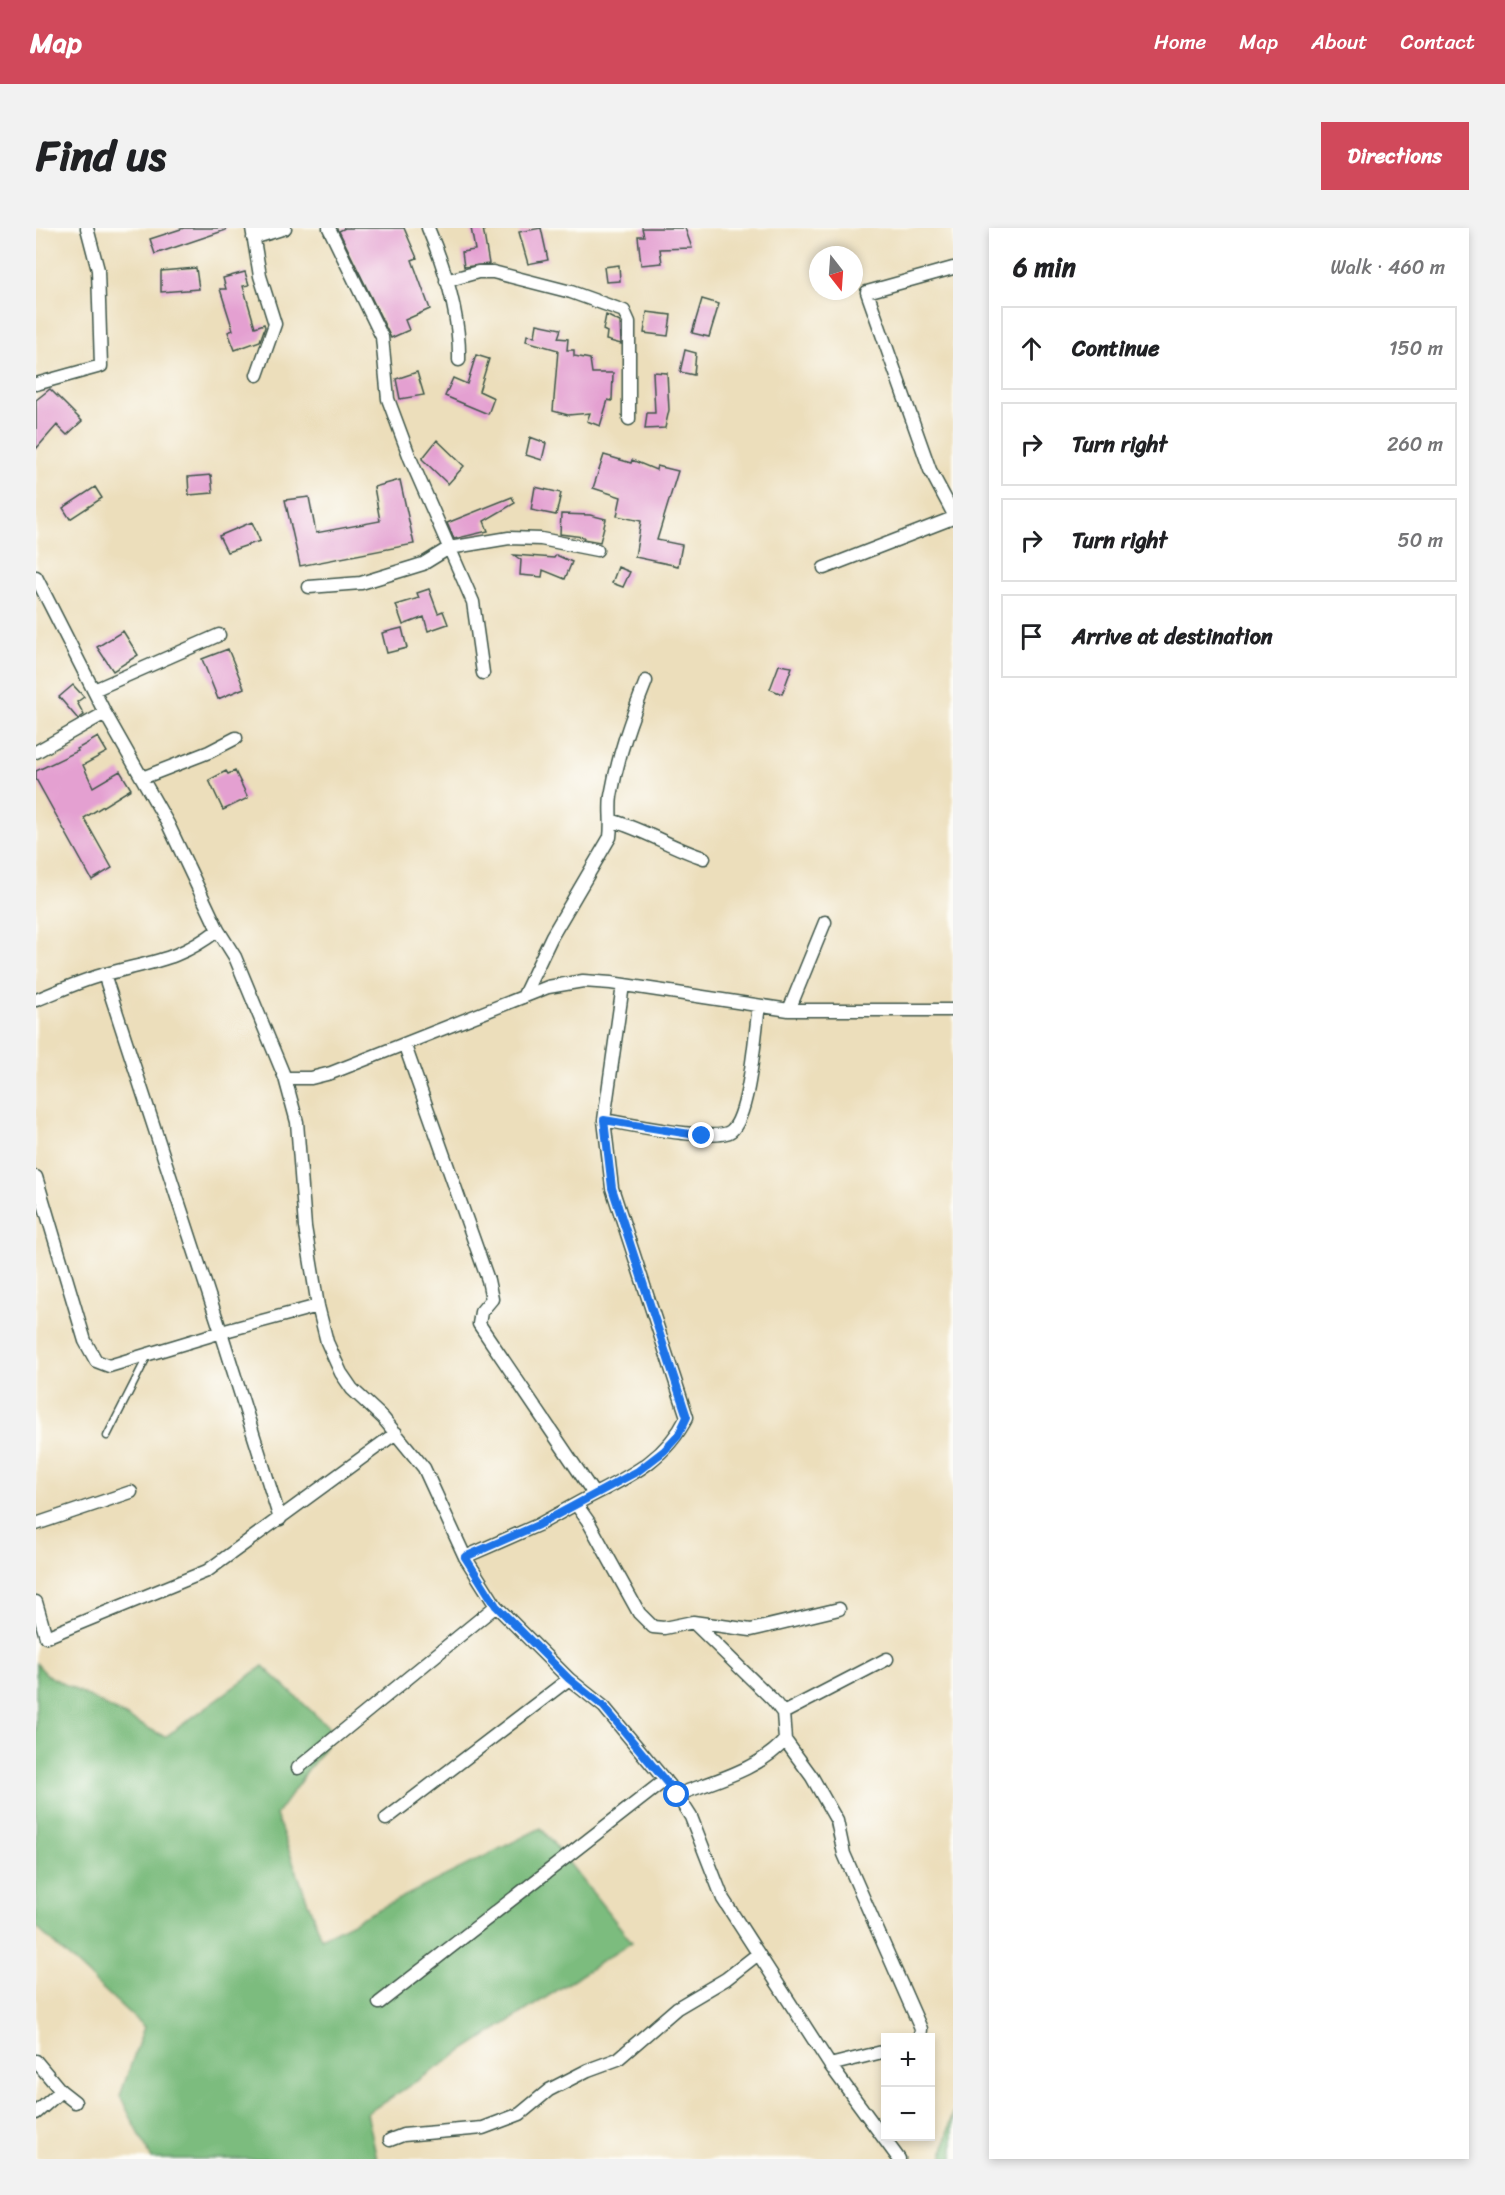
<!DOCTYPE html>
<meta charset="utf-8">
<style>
:root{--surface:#fff;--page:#f2f2f2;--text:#202124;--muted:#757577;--line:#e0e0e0;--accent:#d1495b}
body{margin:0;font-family:Sriracha,sans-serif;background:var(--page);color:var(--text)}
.controls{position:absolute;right:18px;bottom:18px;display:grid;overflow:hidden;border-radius:0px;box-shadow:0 3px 9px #0003}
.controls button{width:54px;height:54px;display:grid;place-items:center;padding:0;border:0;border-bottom:2px solid var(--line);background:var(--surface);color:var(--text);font:30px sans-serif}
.compass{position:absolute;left:773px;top:18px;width:54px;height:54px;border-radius:50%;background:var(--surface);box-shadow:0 3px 9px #0003;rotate:163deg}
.stop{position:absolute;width:18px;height:18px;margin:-14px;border:4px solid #1a73e8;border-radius:50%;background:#fff}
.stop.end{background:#1a73e8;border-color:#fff;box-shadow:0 2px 6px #0008}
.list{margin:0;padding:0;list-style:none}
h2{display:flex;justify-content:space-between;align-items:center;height:78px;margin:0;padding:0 24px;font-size:26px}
h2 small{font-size:20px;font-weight:400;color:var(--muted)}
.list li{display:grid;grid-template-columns:39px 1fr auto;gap:18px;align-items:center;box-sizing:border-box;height:84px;margin:0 12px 12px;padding:0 12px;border:2px solid var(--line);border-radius:0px}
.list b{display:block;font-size:22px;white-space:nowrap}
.list em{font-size:20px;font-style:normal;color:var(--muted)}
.icon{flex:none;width:33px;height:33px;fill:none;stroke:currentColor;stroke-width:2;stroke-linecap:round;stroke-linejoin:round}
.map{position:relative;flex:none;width:917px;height:1931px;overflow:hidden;border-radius:0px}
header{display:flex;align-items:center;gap:36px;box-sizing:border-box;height:84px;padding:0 30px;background:var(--accent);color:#fff}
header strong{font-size:28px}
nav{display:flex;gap:33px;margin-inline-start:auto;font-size:21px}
.intro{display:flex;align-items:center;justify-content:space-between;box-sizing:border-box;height:144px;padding:0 36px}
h1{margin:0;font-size:42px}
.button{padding:15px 27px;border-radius:0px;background:var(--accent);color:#fff;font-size:21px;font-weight:700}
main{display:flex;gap:36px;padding:0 36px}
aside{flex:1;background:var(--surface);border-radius:0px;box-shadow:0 3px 9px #0003}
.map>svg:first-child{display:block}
.forest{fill:#7bbc7e;stroke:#4d7c59;stroke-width:1.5}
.building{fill:#e4a0d1}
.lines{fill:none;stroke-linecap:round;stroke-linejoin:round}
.lane-casing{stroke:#3e5548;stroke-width:9}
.street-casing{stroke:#3e5548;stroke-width:15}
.lane{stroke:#fff;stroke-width:6}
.street{stroke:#fff;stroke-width:12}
.route{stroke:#1a73e8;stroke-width:8}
</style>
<header>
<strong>Map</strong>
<nav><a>Home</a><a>Map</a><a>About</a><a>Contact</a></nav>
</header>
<div class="intro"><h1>Find us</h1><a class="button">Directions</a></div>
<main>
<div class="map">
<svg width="917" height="1931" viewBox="0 0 917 1931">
<rect width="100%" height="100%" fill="#fdfcf7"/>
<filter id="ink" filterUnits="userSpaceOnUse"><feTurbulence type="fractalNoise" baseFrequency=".0167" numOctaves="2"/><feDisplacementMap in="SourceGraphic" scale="12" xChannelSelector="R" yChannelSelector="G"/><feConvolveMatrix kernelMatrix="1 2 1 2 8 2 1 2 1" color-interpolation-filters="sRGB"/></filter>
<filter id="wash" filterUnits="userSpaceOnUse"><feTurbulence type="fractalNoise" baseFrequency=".008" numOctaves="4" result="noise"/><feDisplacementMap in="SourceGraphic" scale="24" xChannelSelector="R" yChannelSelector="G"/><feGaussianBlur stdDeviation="1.35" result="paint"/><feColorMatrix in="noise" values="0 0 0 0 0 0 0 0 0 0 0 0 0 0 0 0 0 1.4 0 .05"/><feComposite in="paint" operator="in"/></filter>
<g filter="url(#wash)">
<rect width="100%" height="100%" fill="#ecdebb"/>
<!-- forest -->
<path class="forest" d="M0,1435l11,12 118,62 98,-71 72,67 -59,82 45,123 220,-110 91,114 -265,171 10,46h-225l-32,-63 24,-69 -108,-100z
M917,1884v47h-11z"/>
<g id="blocks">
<!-- building -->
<path class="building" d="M148,0h42v2l-71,24 -5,-15z
M309,0h59l13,30 -5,2 18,49 -25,11 4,10 -18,8 -52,-107z
M435,0h12l6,36 -25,3 -2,-15 13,-2z
M505,0l7,32 -20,4 -9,-32z
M606,0h43l7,20 -32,1 2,14 -21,2 -3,-29h6z
M583,37l1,16 -14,1 -2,-15z
M160,40l3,21 -38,3v-21z
M209,44l4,13 -6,1 12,41 9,-3 1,3 -5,14 -25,9 -7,-18 5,-2 -13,-41h6l-3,-11z
M666,71l17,5 -10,33 -17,-4z
M611,84l24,3 -3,21 -24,-3z
M570,87l14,7 1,22 -15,-4 1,-8 -4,-2z
M501,96l24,5 -3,9 10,1 -1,11h7v6l16,3 2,14h21l-1,28 -4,-1 -8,26 -13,-5 3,-8 -22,2 -15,-4 5,-61 -32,-9 1,-6 8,1z
M649,122l11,3 -2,22 -14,-3z
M440,127l13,4 -10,32 15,7 -6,16 -43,-18 8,-18 14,6z
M381,144l7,23 -24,4 -4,-20z
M617,144l14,1 2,37 -4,18 -20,1 2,-16h8z
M14,161l32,32 -15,14 -10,-10 -21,24v-49z
M494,209l16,6 -4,17 -16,-5z
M401,212l27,26 -16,18 -26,-25z
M568,227l27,8 1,-3 24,10 1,-4 21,5 -21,69 25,5 -4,21 -43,-9 6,-36 -24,-5 4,-19 -28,-9z
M175,247l2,18 -24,2 -1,-18z
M364,252l14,64 -114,22 -15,-66 24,-3 7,36 64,-12 -6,-34z
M59,259l7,11 -32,21 -7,-11z
M499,259l26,6 -5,22 -25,-5z
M476,269l3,6 -31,18 4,10 -34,8 -7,-16z
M525,286l29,1 16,4 -6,23 -17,-3 1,-2 -24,-3z
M216,294l8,19 -33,11 -8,-16z
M478,327l40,3 2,-3 16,7 -7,17 -22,-9 -1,7 -22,-2 1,-15z
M582,339l12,5 -7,15 -11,-4z
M393,361l9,24 5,-2 5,13 -20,7 -4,-14 -21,8 -7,-20 23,-7 -2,-5z
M366,400l5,20 -20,5 -5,-20z
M87,403l15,24 -25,16 -16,-24z
M192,421l16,39 -26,11 -16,-40z
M743,437l13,2 -10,27 -12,-5z
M37,457l11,12 -7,5 7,13 -6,4 -19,-22z
M62,509l9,15 -24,13 10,22 27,-16 11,18 -47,29 28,50 -20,12 -56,-101v-8l42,-20 -1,-2z
M190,543l2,3 7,-3 13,27 -25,12 -14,-30z"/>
</g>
</g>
<g filter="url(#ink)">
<use href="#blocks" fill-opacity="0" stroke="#3e5548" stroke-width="1.5"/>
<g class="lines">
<!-- lane casing -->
<g class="lane-casing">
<path id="lane" d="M71,1208l41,-81"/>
</g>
<!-- street casing -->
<g class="street-casing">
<path id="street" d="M216,0l8,48 15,48 -18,51
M293,0l53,109 6,62 22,59 63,144 10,71
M392,0c17,40 32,88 31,132
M217,10l32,-10
M917,40l-86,24 63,178 23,43
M410,53l32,-9h15l78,20 53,19 5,11v97
M0,156l65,-18 -3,-96 -11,-42
M788,340l129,-50
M0,349l69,136 63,111 50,106 17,27 50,121 12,44 8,105 13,79 9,36 14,31 11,16 31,29 41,50 41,89 31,49 73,73 35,28 73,88 14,22 32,82 107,166 69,94
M273,359l52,-4 62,-19 26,-16 60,-10 32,1 56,11
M58,462l125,-55
M0,524l69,-39
M106,550l67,-26 27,-14
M577,593c32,9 59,27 91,37
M68,746l117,358 59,187
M487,769l29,-61 58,-99c2,-14 -1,-28 1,-41 7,-41 20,-77 35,-115
M0,772c23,-9 46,-20 70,-26 47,-13 72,-13 112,-44
M753,782l36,-88
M369,818l83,234 4,19 -11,13 -2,12 115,170
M249,850h26l20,-5 217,-86 35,-6 28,2 178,27h164
M568,892c23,4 112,23 127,11 19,-15 24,-100 28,-125
M0,949l49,164 11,20 13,5 116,-35 93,-25
M540,1276c44,-24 87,-39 111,-87l-75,-229 -8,-68 19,-135
M0,1296l95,-32
M429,1329l73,-32 38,-21 12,17 51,92 14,14 11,1 29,-6 58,8 88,-21
M0,1374l10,35 161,-66 189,-138
M747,1485l104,-54
M749,1512l27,37 25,44 7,33 77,175 -1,9
M262,1540l198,-162
M641,1567c36,-14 82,-25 108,-55l-2,-27 -10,-13 -80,-78
M350,1591l183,-140
M343,1775l286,-223
M0,1833l25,30 14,11
M794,1837l56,-14
M0,1885l25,-22
M354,1912l13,-5 80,-7 37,-14 29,-24 39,-20 30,-11 59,-51 49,-29 32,-25"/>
</g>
<!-- lane -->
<use href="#lane" class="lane"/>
<!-- street -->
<use href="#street" class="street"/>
</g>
</g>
<g class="lines" filter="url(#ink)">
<!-- route -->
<path class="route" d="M641,1567l-73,-88 -35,-28 -73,-73 -31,-49 73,-32 100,-54 26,-20 14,-15 9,-19 -75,-229 -8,-68 98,16"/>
</g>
</svg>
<div class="controls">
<button>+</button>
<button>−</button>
</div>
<svg class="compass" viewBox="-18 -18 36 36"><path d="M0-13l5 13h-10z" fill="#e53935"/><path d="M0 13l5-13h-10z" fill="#757577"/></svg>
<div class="stop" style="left:641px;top:1567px"></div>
<div class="stop end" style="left:666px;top:908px"></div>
</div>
<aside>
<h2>6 min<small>Walk · 460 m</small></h2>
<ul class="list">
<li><svg class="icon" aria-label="ahead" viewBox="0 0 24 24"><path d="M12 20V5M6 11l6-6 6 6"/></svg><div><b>Continue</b></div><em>150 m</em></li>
<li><svg class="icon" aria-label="right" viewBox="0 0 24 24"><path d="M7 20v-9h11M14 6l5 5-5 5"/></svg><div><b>Turn right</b></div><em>260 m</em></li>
<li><svg class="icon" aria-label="right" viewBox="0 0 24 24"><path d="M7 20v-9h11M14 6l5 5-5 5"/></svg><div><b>Turn right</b></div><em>50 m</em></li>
<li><svg class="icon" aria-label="arrive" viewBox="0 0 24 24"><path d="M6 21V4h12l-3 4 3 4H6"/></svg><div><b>Arrive at destination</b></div></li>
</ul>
</aside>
</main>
